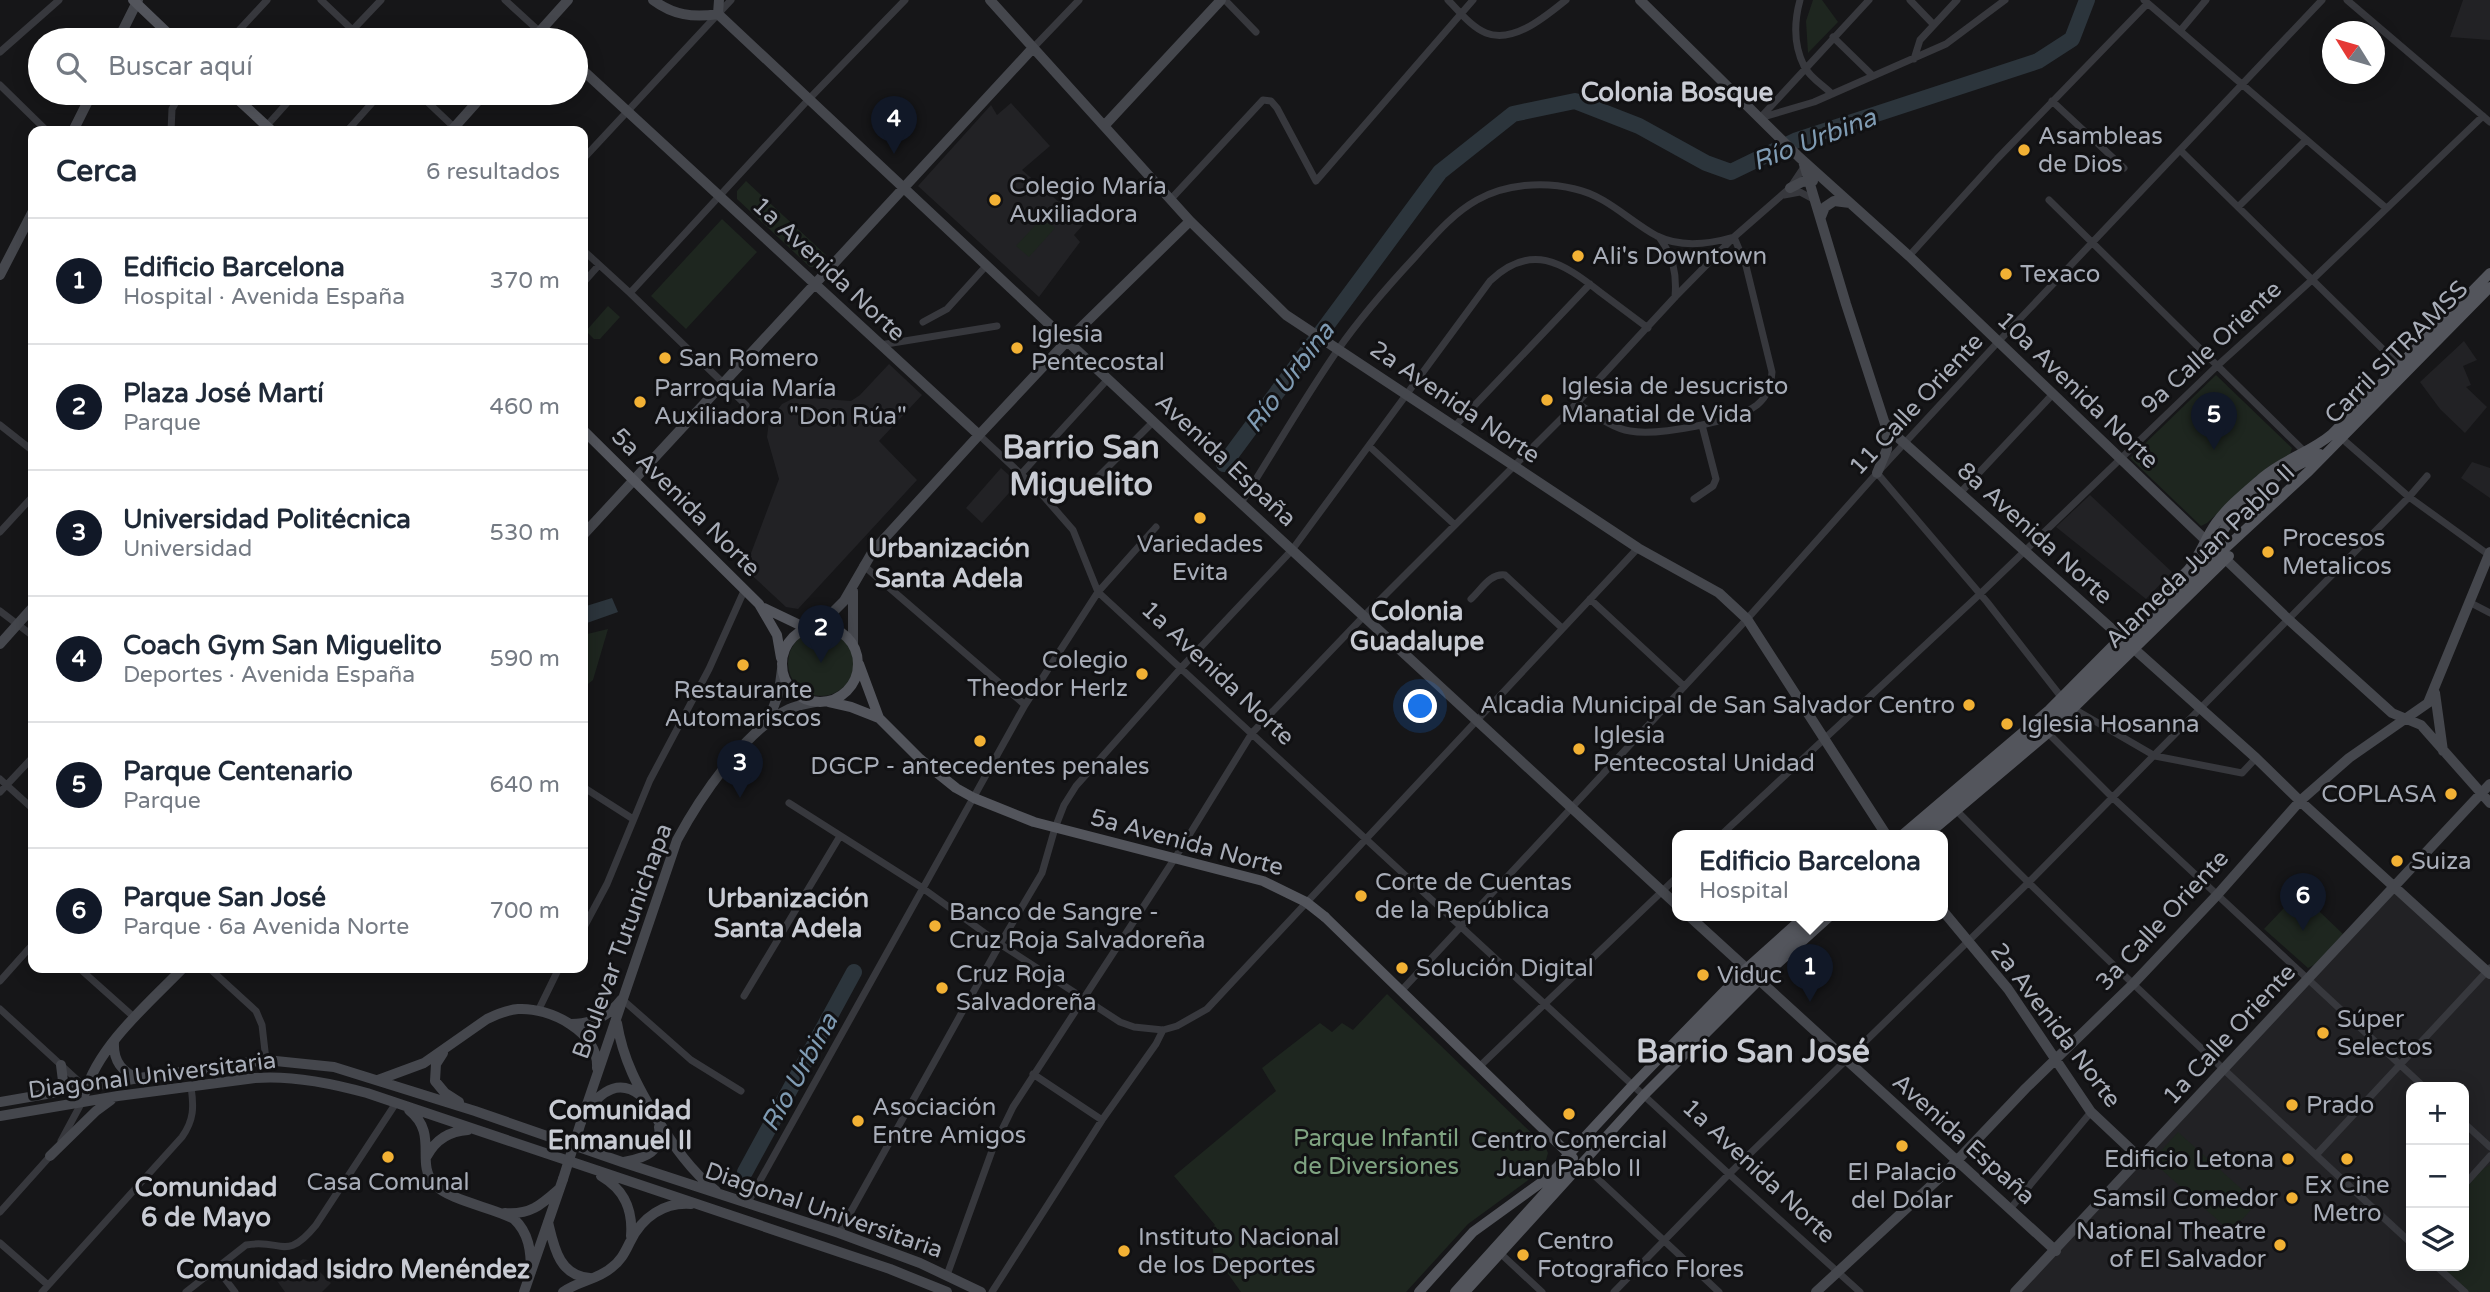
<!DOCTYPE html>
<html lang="es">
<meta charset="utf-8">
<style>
:root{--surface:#fff;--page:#f6f6f7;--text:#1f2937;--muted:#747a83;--line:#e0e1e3;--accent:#111827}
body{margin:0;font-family:"Varela Round",sans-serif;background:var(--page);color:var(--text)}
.controls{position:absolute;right:21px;bottom:21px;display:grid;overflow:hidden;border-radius:14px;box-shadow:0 4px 18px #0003}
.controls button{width:63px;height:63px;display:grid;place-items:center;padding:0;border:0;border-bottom:2px solid var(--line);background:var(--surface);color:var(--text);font:35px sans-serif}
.compass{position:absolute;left:2322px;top:21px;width:63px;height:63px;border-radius:50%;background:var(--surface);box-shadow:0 4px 18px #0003;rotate:307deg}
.you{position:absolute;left:1421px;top:707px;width:24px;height:24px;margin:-18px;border:5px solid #fff;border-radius:50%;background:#1a73e8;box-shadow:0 0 0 10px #1a73e833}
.badge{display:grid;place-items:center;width:46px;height:46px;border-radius:50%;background:var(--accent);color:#fff;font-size:23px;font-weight:700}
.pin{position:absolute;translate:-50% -58px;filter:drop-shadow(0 2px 4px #0008)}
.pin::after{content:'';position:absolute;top:37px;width:24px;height:21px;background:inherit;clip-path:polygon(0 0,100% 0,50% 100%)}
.popup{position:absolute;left:1672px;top:830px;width:276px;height:91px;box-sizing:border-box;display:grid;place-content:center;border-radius:14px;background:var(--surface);filter:drop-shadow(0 2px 5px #0005);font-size:23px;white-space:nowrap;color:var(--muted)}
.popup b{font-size:26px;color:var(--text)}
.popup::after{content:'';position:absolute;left:50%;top:100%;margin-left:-14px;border:14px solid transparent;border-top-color:var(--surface)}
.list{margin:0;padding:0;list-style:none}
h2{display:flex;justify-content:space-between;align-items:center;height:91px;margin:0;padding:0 28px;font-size:30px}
h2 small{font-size:23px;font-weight:400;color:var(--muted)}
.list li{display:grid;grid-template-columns:46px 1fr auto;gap:21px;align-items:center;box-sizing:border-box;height:126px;padding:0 28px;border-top:2px solid var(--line)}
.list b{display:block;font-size:26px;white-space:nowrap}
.list p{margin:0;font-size:23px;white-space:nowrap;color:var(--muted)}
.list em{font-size:23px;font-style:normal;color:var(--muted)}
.icon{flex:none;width:38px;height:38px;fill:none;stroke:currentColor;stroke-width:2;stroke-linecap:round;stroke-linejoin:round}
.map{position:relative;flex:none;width:2490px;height:1292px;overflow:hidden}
.search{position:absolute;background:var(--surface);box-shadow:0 4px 18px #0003;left:28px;top:28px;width:560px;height:77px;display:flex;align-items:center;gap:18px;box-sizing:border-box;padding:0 24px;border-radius:38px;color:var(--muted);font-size:26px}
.panel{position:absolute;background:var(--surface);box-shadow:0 4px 18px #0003;left:28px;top:126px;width:560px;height:847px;border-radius:14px}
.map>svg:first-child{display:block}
.built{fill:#222225;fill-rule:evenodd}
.green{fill:#1e261f}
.water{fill:#2c353c}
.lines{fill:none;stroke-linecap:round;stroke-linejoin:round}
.river{stroke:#2c353c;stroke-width:16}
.street{stroke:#37383d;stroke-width:7}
.secondary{stroke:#45474d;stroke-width:10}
.primary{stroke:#53555c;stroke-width:10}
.secondary-bridge{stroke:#45474d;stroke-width:10}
.primary-bridge{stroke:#53555c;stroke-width:10}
.poi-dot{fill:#f2b134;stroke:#111113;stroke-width:2.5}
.labels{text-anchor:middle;stroke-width:6;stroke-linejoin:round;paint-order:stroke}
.poi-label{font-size:24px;fill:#a8adb8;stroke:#111113;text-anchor:start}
.street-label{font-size:24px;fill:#a8adb8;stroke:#111113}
.park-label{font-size:24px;fill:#7fa381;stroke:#111113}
.neighbourhood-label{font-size:26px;font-weight:bold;fill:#c9ccd4;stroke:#111113}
.water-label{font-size:26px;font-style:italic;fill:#7f9bb3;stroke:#111113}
.district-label{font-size:32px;font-weight:bold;fill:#c9ccd4;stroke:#111113}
</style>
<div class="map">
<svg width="2490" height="1292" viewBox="0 0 2490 1292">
<rect width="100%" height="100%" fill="#161618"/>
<!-- built -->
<path class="built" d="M2463,0h27v40l-40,-3z
M1011,103l39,43 -28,24 37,32 4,-4 10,10 -3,4 14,12 -10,11 6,7 -41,55 -121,-111 73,-81 6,10z
M2464,341l13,19 -14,6 8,19 -5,2 21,20 -22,26 -25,-24 -20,-27z
M889,364l33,31 -43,46 38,39 -119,129 -12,-2 -41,-38 34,-90 -12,-42 2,-16 13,-17 14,-7 55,4 9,-6z
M2472,462l18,6v30l-29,-20z
M1001,468l17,15 -36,40 -16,-15z
M2090,495l82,77 -26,27 -90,-72z
M2394,888l96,88v316h-475zM2411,1087h53v179h-53z
M303,1259l5,1 23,23 -9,9h-37l-10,-14z"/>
<!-- green -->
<path class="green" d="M1813,0h9l16,22 -30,31 -2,-32z
M746,181l80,74 -10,12h-6l-73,-68v-8z
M1043,217l12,11 -26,29 -13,-11z
M722,219l35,33 -71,77 -35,-33z
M608,306l12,11 -20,22h-6l-8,-8z
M2216,375l76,73 -2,6 -22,13 -61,56 -6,3 -71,-68z
M608,629l-15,51 -10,8v-53z
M788 663a33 33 0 1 1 66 0a33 33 0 1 1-66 0Z
M2299,892l44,42 -27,30 -8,4 -44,-39z
M1387,994l158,152 3,7 -2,7 -19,21 -59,43 -62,68h-165l-20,-28 -7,-3 -1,-12 -8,-13 10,-11 -41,-49 102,-85 -14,-23 58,-45 12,9 10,-9 11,7z
M2178,1132l79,71 -26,29 -79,-71z
M2490,1165v127h-20l-29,-26h23v-76l19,-21z"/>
<!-- water -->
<path class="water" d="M612,598l6,14 -31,11 -4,-16z"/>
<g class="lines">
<!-- river -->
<path class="river" d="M1224,464l216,-292 73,-58 62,-13 64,25 67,37 25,9 66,-32 241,-79 34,-22 15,-39
M745,1172l109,-200"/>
<!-- street -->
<path class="street" d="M321,0l42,40
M505,0l35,32
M1225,0l31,32
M1448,0c11,11 23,27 38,33 28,11 60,-17 80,-33
M1800,0c-6,22 -6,46 4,66 5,11 20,20 28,28
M1910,0l24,25
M2144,0l242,208
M2347,0l143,122
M2180,31l26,-31
M1833,37l40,39
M230,40l37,-40
M343,40l38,-40
M1032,49l47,-49
M0,52l59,-52
M1914,59l6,-19 37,-40
M0,85l47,46
M418,93l40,38
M2052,101l72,67
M1760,118l54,-16 132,-58 59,-44
M1760,118l109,-118
M171,131l1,-22 9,-16
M262,131l34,-38
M347,131l34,-38
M2181,151l218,214
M583,159l148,-159
M1784,195l16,-3 15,8
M1171,199l92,-99 8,1 6,7 39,73 157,-181
M2049,200l256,252
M2238,207l68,-67
M1659,237c14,19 18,36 16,60
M583,250l47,43 116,112
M1909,256l88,-97 150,-155
M583,283l16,-18
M630,293l178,-193 97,-100
M923,322l24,-13 39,-43
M880,345l117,-19
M0,425l33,26
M1454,427l136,-143
M979,435l60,56 34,39 25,62 631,582 131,118
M2346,442l63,55 80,58
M1369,446l86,79
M1877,473l110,129 75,96
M1021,474l87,-95
M1085,490l68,-68
M1960,493l92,-98
M1694,499l19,-13 3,-7 -14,-54
M1241,503c32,-50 62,-103 96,-152 23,-33 51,-65 78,-94 19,-21 37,-43 62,-57 28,-16 66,-19 98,-11 32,7 54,32 82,47 24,12 53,8 77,1l12,29 26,106c-1,13 -4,24 -15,33 -22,17 -100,31 -127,26 -19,-3 -37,-18 -53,-28
M0,532l33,-36
M863,565l162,140
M1471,599c10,-9 19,-26 34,-24l57,53
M1590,599l94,87
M2469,602l21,11
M0,611l33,25
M2074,709l81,47 87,17 14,-15
M2048,733l65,65 311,289
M0,779l33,30
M583,787l50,32
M0,792l33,-35
M789,803l132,84 79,57 120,78 14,5 29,3 14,-4 30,-17 431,-461
M1956,810c147,149 301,291 455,433
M1720,836l260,-242 237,-228 96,-87 170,-163
M583,929l24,-45 43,-104 59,-111 35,-78
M79,968l56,50
M209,968l47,43 6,14 4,35
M0,981l33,-37
M1402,990l345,-371 130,-146 121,-131 324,-342
M744,996l96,-160
M623,1000l68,60 50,31
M0,1009l86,79
M538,1011l21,-43
M1480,1066l197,-189
M1033,1074l69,46
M2464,1123l26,24
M61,1141l21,-39
M2316,1155l174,-187
M1581,1163l138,129
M2464,1185l26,-29
M747,1204l278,-499 73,-113 58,-65
M2010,1209l81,-97
M0,1212l52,-58
M839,1233l161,-289 42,-71 13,-45 9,-23 12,-19 105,-118 111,-118 198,-269c41,-39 72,-19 110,11 16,12 32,24 48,36
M0,1243l48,42
M1500,1253l42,39
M2436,1266l29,26
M216,1267l19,25
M947,1275l46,-127 20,-41 162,-249 77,-125 112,-117 213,-213 98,-106 59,-60 56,-49 14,-21
M42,1292l140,-155c12,-17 12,-30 9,-50
M186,1292l60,-47c36,-7 39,18 70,-20l80,-122
M992,1292l110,-172 54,-76 7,-14
M1614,1292l115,-118 299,-291 381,-386 18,-21"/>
<!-- secondary -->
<path class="secondary" d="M653,0c20,15 40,18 65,14
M990,0l200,221 96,94 352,233 81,45 28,26 140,217
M1640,0l159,157 110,99 380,364 103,93 29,12 69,78
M718,14l474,444 485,447
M718,14l1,-14
M118,40l20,-40
M532,40l36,-40
M576,64l403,371
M1104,126l117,-126
M73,131l19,-38
M451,131l34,-38
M1803,161l43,143 39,120 8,9 363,325 44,43 190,173
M1790,188l12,-6 11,-1
M1821,217l4,-10 9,-6 16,2
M0,275l33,-64
M1877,473l10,-24 -1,-25
M583,535l449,-486
M820,625l24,-24 29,-50 106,-116 88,-94 123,-120
M853,643v-52
M0,644l33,-37
M2435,693l8,58
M768,722l11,-30 3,-23
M1943,911l65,78 83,123 50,47
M1689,916l367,335
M617,1023c6,37 21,64 40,96 17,27 33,51 59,72
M571,1024c21,0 37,-7 50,-24
M114,1042c-1,18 8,31 25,36
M443,1053l-7,11 -1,17 10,12 14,9
M378,1080l46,-17 63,-44c10,-5 20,-9 31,-10 32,-2 81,23 79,59
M54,1092l9,-11 -2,-16
M85,1093c13,-47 65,-91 98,-125
M0,1102l139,-24 127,-18 68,7 141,44 147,51 217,71 81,30 61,29
M588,1109c14,-18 31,-30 52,-14
M409,1110c30,24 6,52 25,74 16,17 58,23 80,35 15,14 17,32 17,53
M0,1116l118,-20 137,-18c37,-3 76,5 112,15l523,176 57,23
M581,1122l96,-282c22,-41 68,-110 112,-131 8,-4 17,-5 26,-7
M50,1156l46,-45 15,-11
M427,1156c9,-17 22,-25 41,-26
M624,1162c21,-4 39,-10 35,-35
M601,1176c24,14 32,34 30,60
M505,1213c25,2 36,-8 54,-24
M548,1222c6,25 11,54 42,56
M524,1292l39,-113
M563,1292c15,-11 34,-12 48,-24 10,-7 14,-16 19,-26 12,-25 34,-40 61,-38
M1816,1292l132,-122 78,-82 107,-104 85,-90 82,-93 49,-43 79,-55 62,-151
M2015,1292l475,-508"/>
<!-- primary -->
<path class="primary" d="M133,0l42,40
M231,93l41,38
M583,430l176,174 18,31 4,23
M2202,565l31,-50 46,-40 41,-21
M764,608l42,20
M782 664a38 38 0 1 1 76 0a38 38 0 1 1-76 0Z
M859,664l20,54 41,41 36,29 18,10 60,24 229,59 43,21
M829,702l22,5 28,11
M1901,836l148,-126 139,-140c12,-14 17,-32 28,-47 12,-17 31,-32 47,-46 21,-18 48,-25 69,-43l158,-161
M1914,836l153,-131 127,-128 115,-106 181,-184
M1926,836l122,-103 181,-177
M1325,917l248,241
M1679,1050l73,-75 66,-59
M1419,1292l54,-60 73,-53 88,-95 112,-115 59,-53
M1455,1292l114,-126
M1465,1292l180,-198 113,-113 72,-65"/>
<!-- secondary-bridge -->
<path class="secondary-bridge" d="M563,1179l18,-57"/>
<!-- primary-bridge -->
<path class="primary-bridge" d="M1306,902l19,15"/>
</g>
<!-- markers -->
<g class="poi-dot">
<circle cx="2024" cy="150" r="7"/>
<circle cx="995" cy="200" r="7"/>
<circle cx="1578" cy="256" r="7"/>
<circle cx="2006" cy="274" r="7"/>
<circle cx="1017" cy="348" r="7"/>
<circle cx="665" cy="358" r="7"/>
<circle cx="1547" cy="400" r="7"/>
<circle cx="640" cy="402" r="7"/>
<circle cx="1200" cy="518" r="7"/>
<circle cx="2268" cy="552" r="7"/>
<circle cx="743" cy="665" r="7"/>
<circle cx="1142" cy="674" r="7"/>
<circle cx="1969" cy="705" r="7"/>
<circle cx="2007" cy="724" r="7"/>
<circle cx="980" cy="741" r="7"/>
<circle cx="1579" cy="749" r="7"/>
<circle cx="2451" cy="794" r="7"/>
<circle cx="2397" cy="861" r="7"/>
<circle cx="1361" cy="896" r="7"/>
<circle cx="935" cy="926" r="7"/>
<circle cx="1402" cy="968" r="7"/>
<circle cx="1703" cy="975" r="7"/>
<circle cx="942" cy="988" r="7"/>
<circle cx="2323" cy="1033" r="7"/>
<circle cx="2292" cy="1105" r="7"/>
<circle cx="1569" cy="1114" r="7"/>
<circle cx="858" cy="1121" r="7"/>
<circle cx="1902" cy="1146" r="7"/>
<circle cx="388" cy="1157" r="7"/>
<circle cx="2288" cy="1159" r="7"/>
<circle cx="2347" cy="1159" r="7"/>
<circle cx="2292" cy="1198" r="7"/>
<circle cx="2280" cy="1245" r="7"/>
<circle cx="1124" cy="1251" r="7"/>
<circle cx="1523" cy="1255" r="7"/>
</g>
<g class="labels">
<!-- poi labels -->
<g class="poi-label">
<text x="2038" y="144">Asambleas<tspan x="2038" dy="28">de Dios</tspan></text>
<text x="1009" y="194">Colegio María<tspan x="1009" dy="28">Auxiliadora</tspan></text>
<text x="1592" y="264">Ali's Downtown</text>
<text x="2020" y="282">Texaco</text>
<text x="1031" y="342">Iglesia<tspan x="1031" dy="28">Pentecostal</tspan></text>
<text x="679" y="366">San Romero</text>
<text x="1561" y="394">Iglesia de Jesucristo<tspan x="1561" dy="28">Manatial de Vida</tspan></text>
<text x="654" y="396">Parroquia María<tspan x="654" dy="28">Auxiliadora "Don Rúa"</tspan></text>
<text x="2282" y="546">Procesos<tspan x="2282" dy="28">Metalicos</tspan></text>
<text x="1200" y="552" text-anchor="middle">Variedades<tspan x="1200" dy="28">Evita</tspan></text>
<text x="1128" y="668" text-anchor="end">Colegio<tspan x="1128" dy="28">Theodor Herlz</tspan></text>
<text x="743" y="698" text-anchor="middle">Restaurante<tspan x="743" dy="28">Automariscos</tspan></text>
<text x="1955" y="713" text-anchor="end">Alcadia Municipal de San Salvador Centro</text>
<text x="2021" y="732">Iglesia Hosanna</text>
<text x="1593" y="743">Iglesia<tspan x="1593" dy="28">Pentecostal Unidad</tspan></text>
<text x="980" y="774" text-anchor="middle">DGCP - antecedentes penales</text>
<text x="2437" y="802" text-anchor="end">COPLASA</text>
<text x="2411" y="869">Suiza</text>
<text x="1375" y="890">Corte de Cuentas<tspan x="1375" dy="28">de la República</tspan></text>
<text x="949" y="920">Banco de Sangre -<tspan x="949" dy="28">Cruz Roja Salvadoreña</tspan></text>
<text x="1416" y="976">Solución Digital</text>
<text x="956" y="982">Cruz Roja<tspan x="956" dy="28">Salvadoreña</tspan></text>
<text x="1717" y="983">Viduc</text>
<text x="2337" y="1027">Súper<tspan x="2337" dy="28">Selectos</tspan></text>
<text x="2306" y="1113">Prado</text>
<text x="872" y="1115">Asociación<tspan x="872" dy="28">Entre Amigos</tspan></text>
<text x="1569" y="1148" text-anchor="middle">Centro Comercial<tspan x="1569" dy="28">Juan Pablo II</tspan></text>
<text x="2274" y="1167" text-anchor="end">Edificio Letona</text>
<text x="1902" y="1180" text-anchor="middle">El Palacio<tspan x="1902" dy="28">del Dolar</tspan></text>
<text x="388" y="1190" text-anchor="middle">Casa Comunal</text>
<text x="2347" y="1193" text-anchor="middle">Ex Cine<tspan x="2347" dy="28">Metro</tspan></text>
<text x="2278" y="1206" text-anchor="end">Samsil Comedor</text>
<text x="2266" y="1239" text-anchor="end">National Theatre<tspan x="2266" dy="28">of El Salvador</tspan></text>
<text x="1138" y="1245">Instituto Nacional<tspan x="1138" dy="28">de los Deportes</tspan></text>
<text x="1537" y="1249">Centro<tspan x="1537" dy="28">Fotografico Flores</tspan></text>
</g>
<!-- street labels -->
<g class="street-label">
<text transform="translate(829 269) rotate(43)" y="8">1a Avenida Norte</text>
<text transform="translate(2211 347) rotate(-43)" y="8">9a Calle Oriente</text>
<text transform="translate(2396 352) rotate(-45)" y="8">Carril SITRAMSS</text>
<text transform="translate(2078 390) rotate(44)" y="8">10a Avenida Norte</text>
<text transform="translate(1455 402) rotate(34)" y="8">2a Avenida Norte</text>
<text transform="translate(1916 404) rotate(-47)" y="8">11 Calle Oriente</text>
<text transform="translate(1226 460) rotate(43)" y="8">Avenida España</text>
<text transform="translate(686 502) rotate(45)" y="8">5a Avenida Norte</text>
<text transform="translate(2035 533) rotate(42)" y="8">8a Avenida Norte</text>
<text transform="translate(2200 556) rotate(-44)" y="8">Alameda Juan Pablo II</text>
<text transform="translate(1218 673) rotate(43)" y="8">1a Avenida Norte</text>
<text transform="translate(1187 842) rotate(15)" y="8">5a Avenida Norte</text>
<text transform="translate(2162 920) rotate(-47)" y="8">3a Calle Oriente</text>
<text transform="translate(622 941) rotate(-70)" y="8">Boulevar Tutunichapa</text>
<text transform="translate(2056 1025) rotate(53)" y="8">2a Avenida Norte</text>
<text transform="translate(2229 1034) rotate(-47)" y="8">1a Calle Oriente</text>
<text transform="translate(152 1075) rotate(-7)" y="8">Diagonal Universitaria</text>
<text transform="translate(1964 1139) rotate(42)" y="8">Avenida España</text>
<text transform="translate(1759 1171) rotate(43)" y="8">1a Avenida Norte</text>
<text transform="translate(824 1210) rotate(19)" y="8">Diagonal Universitaria</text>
</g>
<!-- park labels -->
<g class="park-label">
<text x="1376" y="1146">Parque Infantil<tspan x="1376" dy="28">de Diversiones</tspan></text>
</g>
<!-- neighbourhood labels -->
<g class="neighbourhood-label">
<text x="1677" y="101">Colonia Bosque</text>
<text x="949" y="557">Urbanización<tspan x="949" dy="30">Santa Adela</tspan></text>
<text x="1417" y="620">Colonia<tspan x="1417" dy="30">Guadalupe</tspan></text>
<text x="788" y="907">Urbanización<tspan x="788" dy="30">Santa Adela</tspan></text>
<text x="620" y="1119">Comunidad<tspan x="620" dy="30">Enmanuel II</tspan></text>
<text x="206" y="1196">Comunidad<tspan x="206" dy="30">6 de Mayo</tspan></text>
<text x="353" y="1278">Comunidad Isidro Menéndez</text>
</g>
<!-- water labels -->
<g class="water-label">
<text transform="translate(1814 139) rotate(-21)" y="9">Río Urbina</text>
<text transform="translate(1289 377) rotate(-53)" y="9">Río Urbina</text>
<text transform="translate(799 1072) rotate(-61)" y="9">Río Urbina</text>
</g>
<!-- district labels -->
<g class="district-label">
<text x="1081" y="458">Barrio San<tspan x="1081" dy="37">Miguelito</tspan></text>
<text x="1753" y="1062">Barrio San José</text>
</g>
</g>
</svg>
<div class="controls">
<button>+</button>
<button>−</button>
<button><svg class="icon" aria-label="layers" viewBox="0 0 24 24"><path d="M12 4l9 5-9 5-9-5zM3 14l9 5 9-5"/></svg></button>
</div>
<svg class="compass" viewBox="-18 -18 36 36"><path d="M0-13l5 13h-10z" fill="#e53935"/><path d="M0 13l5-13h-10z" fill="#747a83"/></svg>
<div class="you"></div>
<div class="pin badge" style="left:1810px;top:1002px">1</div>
<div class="popup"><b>Edificio Barcelona</b>Hospital</div>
<div class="pin badge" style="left:821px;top:663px">2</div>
<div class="pin badge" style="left:740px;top:798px">3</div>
<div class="pin badge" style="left:894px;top:154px">4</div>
<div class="pin badge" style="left:2214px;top:450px">5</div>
<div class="pin badge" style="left:2303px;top:931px">6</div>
<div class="search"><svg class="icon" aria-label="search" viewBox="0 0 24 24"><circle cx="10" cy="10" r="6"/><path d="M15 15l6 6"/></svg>Buscar aquí</div>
<section class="panel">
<h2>Cerca<small>6 resultados</small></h2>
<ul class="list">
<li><span class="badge">1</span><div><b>Edificio Barcelona</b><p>Hospital · Avenida España</p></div><em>370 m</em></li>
<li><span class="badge">2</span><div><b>Plaza José Martí</b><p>Parque</p></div><em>460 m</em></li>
<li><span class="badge">3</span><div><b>Universidad Politécnica</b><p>Universidad</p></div><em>530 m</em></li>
<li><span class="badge">4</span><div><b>Coach Gym San Miguelito</b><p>Deportes · Avenida España</p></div><em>590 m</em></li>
<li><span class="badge">5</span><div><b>Parque Centenario</b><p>Parque</p></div><em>640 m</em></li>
<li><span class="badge">6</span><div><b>Parque San José</b><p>Parque · 6a Avenida Norte</p></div><em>700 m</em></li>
</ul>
</section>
</div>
